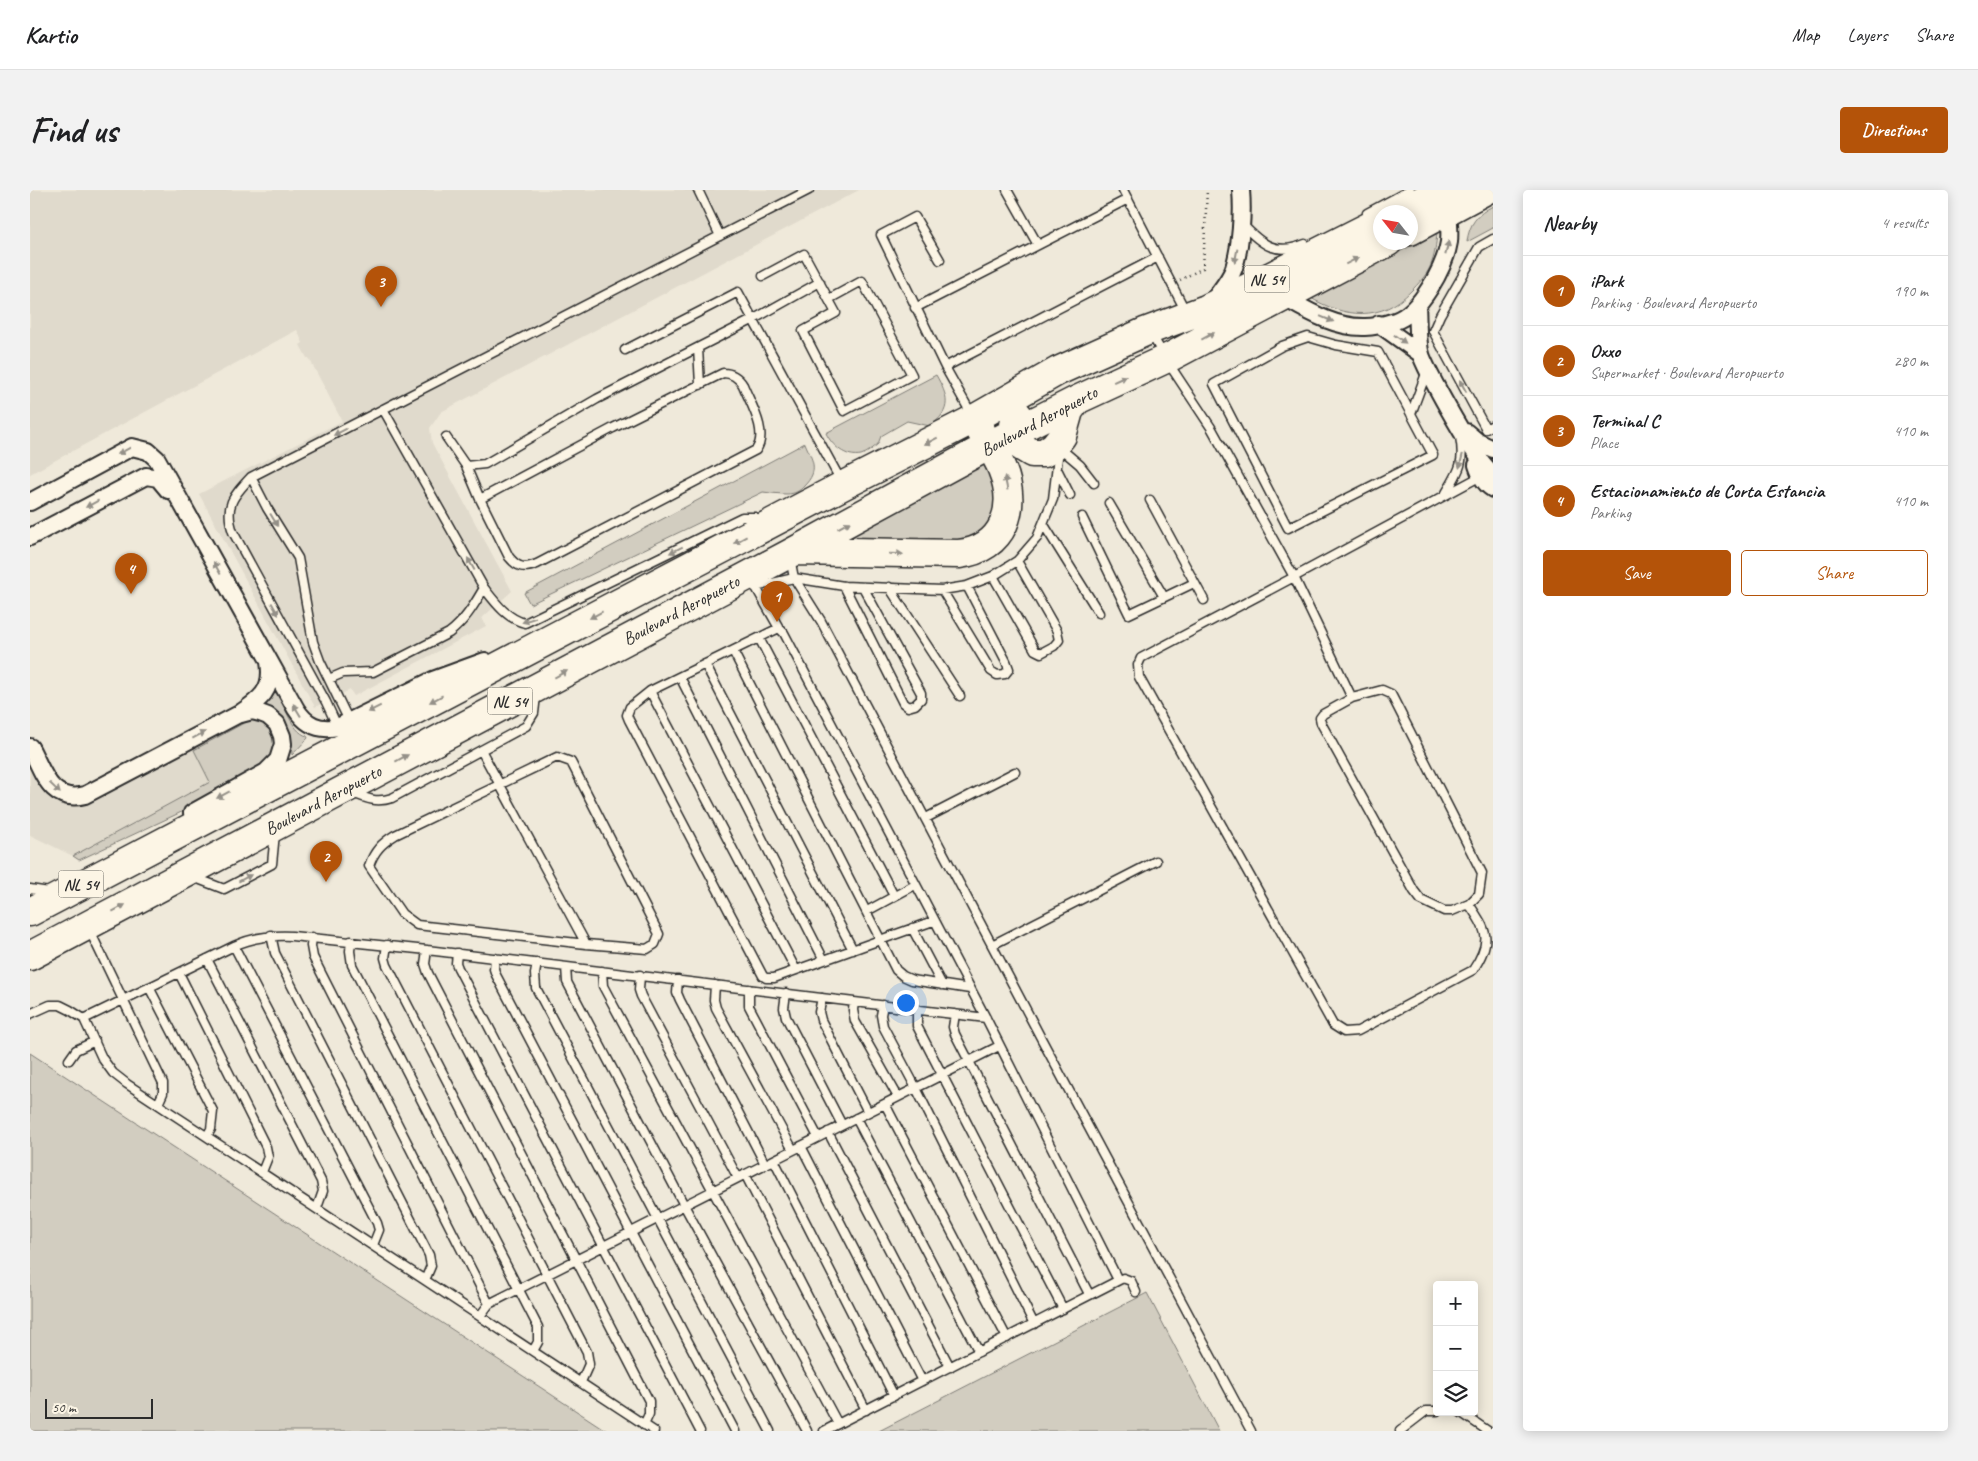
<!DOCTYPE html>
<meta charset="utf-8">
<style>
:root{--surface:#fff;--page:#f2f2f2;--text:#202124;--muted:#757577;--line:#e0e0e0;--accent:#b45309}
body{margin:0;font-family:Caveat,sans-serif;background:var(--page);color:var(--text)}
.controls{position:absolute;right:15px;bottom:15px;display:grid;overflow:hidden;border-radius:5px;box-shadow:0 2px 12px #0003}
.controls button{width:45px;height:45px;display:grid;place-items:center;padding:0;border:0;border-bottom:1px solid var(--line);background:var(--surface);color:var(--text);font:25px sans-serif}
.compass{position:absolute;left:1343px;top:15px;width:45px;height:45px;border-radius:50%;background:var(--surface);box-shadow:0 2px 12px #0003;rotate:301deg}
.scale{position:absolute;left:15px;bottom:12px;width:108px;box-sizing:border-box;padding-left:5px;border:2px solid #2b2b2b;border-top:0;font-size:14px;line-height:18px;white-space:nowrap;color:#2b2b2b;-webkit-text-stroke:4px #fcf5e5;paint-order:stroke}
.you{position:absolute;left:875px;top:812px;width:18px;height:18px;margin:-12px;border:4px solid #fff;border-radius:50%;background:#1a73e8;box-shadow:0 0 0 8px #1a73e833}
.badge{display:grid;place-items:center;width:32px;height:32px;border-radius:50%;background:var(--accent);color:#fff;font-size:16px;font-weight:700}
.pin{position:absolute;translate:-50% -41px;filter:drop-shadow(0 1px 2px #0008)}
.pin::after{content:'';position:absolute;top:26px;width:18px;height:15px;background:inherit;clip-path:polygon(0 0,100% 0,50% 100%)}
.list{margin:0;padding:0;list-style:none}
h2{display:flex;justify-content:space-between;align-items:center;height:65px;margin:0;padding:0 20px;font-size:21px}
h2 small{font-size:16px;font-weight:400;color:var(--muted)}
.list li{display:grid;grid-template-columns:32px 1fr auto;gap:15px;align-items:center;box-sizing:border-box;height:70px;padding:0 20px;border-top:1px solid var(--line)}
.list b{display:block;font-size:19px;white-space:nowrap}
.list p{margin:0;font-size:16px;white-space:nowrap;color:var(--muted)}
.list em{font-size:16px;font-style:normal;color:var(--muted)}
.actions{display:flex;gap:10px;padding:15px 20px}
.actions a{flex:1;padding:11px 0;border:1px solid var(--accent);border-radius:5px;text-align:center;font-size:18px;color:var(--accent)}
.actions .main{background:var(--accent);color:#fff}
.icon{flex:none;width:28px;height:28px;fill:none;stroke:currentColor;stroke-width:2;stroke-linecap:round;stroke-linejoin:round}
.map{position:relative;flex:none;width:1463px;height:1241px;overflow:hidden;border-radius:5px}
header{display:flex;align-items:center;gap:30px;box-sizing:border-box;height:70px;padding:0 25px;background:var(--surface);border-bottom:1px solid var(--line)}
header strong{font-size:24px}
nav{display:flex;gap:28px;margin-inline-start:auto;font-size:18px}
.intro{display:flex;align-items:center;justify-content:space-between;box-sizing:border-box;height:120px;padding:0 30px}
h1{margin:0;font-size:35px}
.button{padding:12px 22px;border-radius:5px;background:var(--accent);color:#fff;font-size:18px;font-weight:700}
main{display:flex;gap:30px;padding:0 30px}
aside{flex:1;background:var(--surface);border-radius:5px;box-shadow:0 2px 12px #0003}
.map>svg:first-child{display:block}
.built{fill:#e0dacc}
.green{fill:#d2cdc0;stroke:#7e7c76}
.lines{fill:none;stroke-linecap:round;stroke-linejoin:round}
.lane-casing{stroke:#2b2b2b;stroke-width:11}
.street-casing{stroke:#2b2b2b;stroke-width:20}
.highway-casing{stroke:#2b2b2b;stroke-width:31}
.path{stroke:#2b2b2b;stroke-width:2.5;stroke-dasharray:1 4;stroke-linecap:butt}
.lane{stroke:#fcf5e5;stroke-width:8}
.street{stroke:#fcf5e5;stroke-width:16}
.highway{stroke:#fcf5e5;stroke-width:28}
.oneway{fill:#949088}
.labels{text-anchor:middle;stroke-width:4.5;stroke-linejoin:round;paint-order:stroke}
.shield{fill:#fcf5e5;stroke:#6a6863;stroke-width:1}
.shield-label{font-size:16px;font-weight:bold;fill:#2b2b2b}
.street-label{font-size:18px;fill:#2b2b2b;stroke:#fcf5e5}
</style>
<header>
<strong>Kartio</strong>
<nav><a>Map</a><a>Layers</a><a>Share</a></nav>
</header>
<div class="intro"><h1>Find us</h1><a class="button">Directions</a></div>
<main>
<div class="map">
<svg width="1463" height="1241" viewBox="0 0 1463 1241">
<rect width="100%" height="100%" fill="#efe9da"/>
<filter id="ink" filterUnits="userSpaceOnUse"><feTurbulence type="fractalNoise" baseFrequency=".02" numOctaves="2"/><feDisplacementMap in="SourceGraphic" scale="10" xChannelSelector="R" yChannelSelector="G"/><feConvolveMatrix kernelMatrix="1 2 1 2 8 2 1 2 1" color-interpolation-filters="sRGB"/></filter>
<g filter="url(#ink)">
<!-- built -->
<path class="built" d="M0,0h829l-418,222 -11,16 2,15 80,148 -30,27 4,8 -132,70 -4,-6 -35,17 -116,-213 143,-73 -33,-63h-2l-7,-13 3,-2 -6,-13 -267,144z
M223,528l30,26 -204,116 -6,-4 -43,-21v-65l10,18 18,12 39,-3z"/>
<!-- green -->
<path class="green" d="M1463,16v22l-26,14c2,-18 10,-28 26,-36z
M1407,43c-1,11 -2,23 -7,34 -4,9 -12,17 -19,24 -30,31 -66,27 -102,6z
M906,185c12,21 17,35 -6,51l-23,-5 -26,15 -3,8c-5,4 -10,9 -17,11 -15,3 -29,-9 -35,-22z
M775,253c7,17 15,27 -1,43 -4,5 -10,8 -17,8 -8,0 -16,-1 -24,-2l-233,112 -6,-11z
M952,275h8l8,23 -7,37 -23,20 -146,-1z
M244,495c8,14 17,47 33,51l1,2 -16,17c-1,-32 -5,-31 -32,-46z
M223,528l24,6 1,36 -88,48 -111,52 -6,-4 137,-74 -16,-32z
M0,863l577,378h-577z
M1117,1103l72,138h-340z"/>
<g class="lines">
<!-- lane casing -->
<g class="lane-casing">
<path id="lane" d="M668,0l22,46
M977,0l31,55
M1093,0l63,122
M1337,23l43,-23
M1212,34c20,21 34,32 63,20
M1463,49l-14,8 -39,68 -7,16 53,98 7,-4
M910,70l-25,-43 -34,18 64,132 27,48
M733,86l41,-22 32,59 -33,18 41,80 68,-36 -50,-94 -33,18
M885,118l213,-109
M1122,145l13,23 47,71 82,148 58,121
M1278,147l28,8 42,7 55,103 -145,73 -74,-144 68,-38z
M668,158l2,37
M595,160l113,-58 103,189
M915,177l213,-110
M693,183c9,0 15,4 20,12 7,18 26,47 13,65l-219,114c-13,5 -19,4 -28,-7l-29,-58 133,-71z
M353,219l101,179c11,14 23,31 41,35l217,-106h13l6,5
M1381,224l16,-43
M416,247l20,29 19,-2 112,-65 157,-80 66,-37
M1030,258l20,17 14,18
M436,276l14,33
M1028,281l12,24
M221,287l16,31 31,50 15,84 7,19 30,62
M1416,303c13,-22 19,-30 14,-56
M1120,310l54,100
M1079,313l55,94
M1052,327l47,97 65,-31
M1014,335l55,88
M760,368l4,20 27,43 221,419 209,391
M963,386l42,74 6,3 13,-7 5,-6 -2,-9 -40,-70
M724,394l25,44
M814,396l59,117 5,4 7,-2 6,-6v-6l-58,-106
M725,397l39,-9 50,8 98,4 25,-4 26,-10 24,-15 20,-23 16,-39 6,-50
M859,397l71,109
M912,400l49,81 6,4 8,-1 4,-5 -3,-8 -39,-75
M729,448l135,258
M703,461l163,319 7,6 9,4 58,9
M675,474l148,286
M650,487l144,283
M299,489l14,-6 30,-1 76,-39c16,-12 25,-28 35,-45
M1352,500l9,4 91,179 -3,21 -10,10 -17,7h-8l-23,-11 -7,-9 -93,-168 -1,-5 3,-4 29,-16z
M620,501l146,279
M308,538l-12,-26 -93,-170c-9,-26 0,-36 18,-55l558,-287
M451,560l105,194
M527,567l14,5 88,172 -4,10 -8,5 -61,-5 -169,-19 -15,-11 -33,-48c5,-15 13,-23 26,-31z
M323,603c14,6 24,10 39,5l134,-72 8,-13 2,-17
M896,628l89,-46
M163,687l31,12 48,-25 3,-31
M0,699l19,3
M1439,714c18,27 24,36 4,66l-115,61 -14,1 -11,-7 -194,-348 -1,-12 3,-7 153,-81 187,-101
M837,721l48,-26
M903,731l-159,57h-8l-3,-2 -134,-256 -2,-5 3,-8 20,-16 129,-63 5,5 202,385 132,262
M882,738l30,57
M59,739l74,154v10l-5,11
M241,745l4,18 154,302 2,11 -6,14
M282,747l-1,9 2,11 176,347
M321,751l-1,10 2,14 186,362v15l-5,9
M357,755l-2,13 2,7 200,387 2,12 -8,18
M962,755l164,-84
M204,756l143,277 2,7 -6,15
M397,760l-2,14 3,9 221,428v13l-5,11
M427,763l-1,10 2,5 242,463
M465,768l-1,11 2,6 239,456
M177,769l114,222 2,10 -6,17
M507,773l-2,11 1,14 234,443
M536,777l1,15 117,223 123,226
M572,781l1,15 235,438
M149,783l87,174 2,10 -6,15
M610,785l-1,15 2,6 97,182
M648,790l-1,13 3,7 85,164
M685,795l-1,15 2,8 77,142
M119,797l64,124 -2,18 -4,7
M719,799v17l69,131
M756,803l-2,15 2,9 56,108
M792,808l-3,14 2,8 47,92
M824,812l-1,8 2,11 43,76
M853,815l-2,10 2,11 33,62 118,236
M887,819v17l146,283
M0,824l20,-9h10l10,5 14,9 18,39 11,15 14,11 527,347
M925,824l-2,13 2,7 134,260
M54,829l150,-73c19,-9 37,-11 58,-10l135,14 559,68
M39,870l7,-10 19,-9
M855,914l122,234
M826,928l123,234
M798,942l122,235
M771,956l121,235
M744,970l120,236
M715,984l121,236
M450,1126l9,-12 510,-258
M1430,1222l28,19
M794,1241l299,-153 8,3 5,11
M1370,1241l26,-20h11"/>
</g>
<!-- street casing -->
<g class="street-casing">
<path id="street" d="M1253,107c25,14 52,31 82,30 9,0 21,-3 30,-6 25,-8 50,-54 54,-79 1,-10 0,-21 -1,-31
M1183,111c7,-10 17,-21 21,-33 7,-24 9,-54 7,-78
M1387,115c1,14 0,37 4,50 8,20 56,110 72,118
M1349,134l42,30
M1436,242l12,10 15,7
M1447,275c3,9 7,19 16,24
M0,312l102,-55 16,4 9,8 139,250c10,16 23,22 42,18l95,-47 52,-19
M0,347l116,-61 12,2 10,12
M0,557c13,24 20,57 55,48l154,-81c21,-14 35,-24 30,-52
M162,623l74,-41 12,-12 5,-16 -1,-8 -5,-12 -9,-8 -8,-3 -8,-2 -11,3"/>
</g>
<!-- highway casing -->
<g class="highway-casing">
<path id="highway" d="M1368,22l45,-22
M1380,41l76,-41
M988,225l-4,10v7l8,15 10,6h12l10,-7 8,-10 7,-25 8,-11
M765,361l164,3c45,-5 59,-46 43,-85 -5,-13 -14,-25 -21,-38
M0,722l814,-427 130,-66 84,-48 89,-40 59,-22 174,-88
M0,766l759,-402 225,-122 63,-32 95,-44 216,-114"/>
</g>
<!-- path -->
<path class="path" d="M1150,90l23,-12 4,-78"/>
<!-- lane -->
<use href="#lane" class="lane"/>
<!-- street -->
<use href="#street" class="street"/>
<!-- highway -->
<use href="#highway" class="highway"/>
</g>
<!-- one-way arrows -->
<defs><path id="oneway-solid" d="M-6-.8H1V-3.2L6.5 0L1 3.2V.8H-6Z" transform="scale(1.25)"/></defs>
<g class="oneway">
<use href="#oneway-solid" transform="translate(1417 58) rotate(-77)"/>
<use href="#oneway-solid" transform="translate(1206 66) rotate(101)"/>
<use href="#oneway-solid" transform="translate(1322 71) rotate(-27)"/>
<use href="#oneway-solid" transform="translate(1297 129) rotate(22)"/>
<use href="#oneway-solid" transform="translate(1178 146) rotate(-28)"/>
<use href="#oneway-solid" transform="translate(1370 149) rotate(35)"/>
<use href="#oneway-solid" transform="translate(1090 189) rotate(-25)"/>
<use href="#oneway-solid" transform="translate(1433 196) rotate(-119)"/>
<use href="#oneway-solid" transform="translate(310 242) rotate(153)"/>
<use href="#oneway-solid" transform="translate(901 251) rotate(153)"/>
<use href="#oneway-solid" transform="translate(94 261) rotate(152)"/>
<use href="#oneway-solid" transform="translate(1431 271) rotate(104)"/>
<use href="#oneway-solid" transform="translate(976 293) rotate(-102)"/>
<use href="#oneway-solid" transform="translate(62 314) rotate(152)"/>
<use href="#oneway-solid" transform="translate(244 330) rotate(59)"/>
<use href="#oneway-solid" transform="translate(814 335) rotate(-28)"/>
<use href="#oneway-solid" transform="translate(710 350) rotate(152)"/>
<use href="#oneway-solid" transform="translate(646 360) rotate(154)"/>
<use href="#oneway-solid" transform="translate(866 364) rotate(1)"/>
<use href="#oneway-solid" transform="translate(441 374) rotate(-119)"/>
<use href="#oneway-solid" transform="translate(187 378) rotate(-119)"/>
<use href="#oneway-solid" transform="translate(245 419) rotate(61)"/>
<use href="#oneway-solid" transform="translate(566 425) rotate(152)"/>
<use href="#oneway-solid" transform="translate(499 430) rotate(161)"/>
<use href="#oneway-solid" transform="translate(531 484) rotate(-28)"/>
<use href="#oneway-solid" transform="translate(406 509) rotate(152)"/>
<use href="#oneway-solid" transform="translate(344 519) rotate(154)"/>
<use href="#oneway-solid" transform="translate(267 520) rotate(-121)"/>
<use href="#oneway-solid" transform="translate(169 545) rotate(-28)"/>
<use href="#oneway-solid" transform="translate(372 568) rotate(-28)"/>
<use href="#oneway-solid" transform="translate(25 598) rotate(44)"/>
<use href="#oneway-solid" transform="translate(193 605) rotate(152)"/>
<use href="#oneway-solid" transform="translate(215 688) rotate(-28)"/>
<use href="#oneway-solid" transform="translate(89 718) rotate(-28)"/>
</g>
</g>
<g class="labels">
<!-- shield labels -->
<g class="shield">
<rect x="1214.5" y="75.5" width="45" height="27" rx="4"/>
<rect x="457.5" y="497.5" width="45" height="27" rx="4"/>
<rect x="28.5" y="680.5" width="45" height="27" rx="4"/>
</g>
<g class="shield-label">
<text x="1237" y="95">NL 54</text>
<text x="480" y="517">NL 54</text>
<text x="51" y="700">NL 54</text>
</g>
<!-- street labels -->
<g class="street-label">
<text transform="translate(1009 231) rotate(-28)" y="6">Boulevard Aeropuerto</text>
<text transform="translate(651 420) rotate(-28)" y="6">Boulevard Aeropuerto</text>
<text transform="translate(293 610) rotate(-28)" y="6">Boulevard Aeropuerto</text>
</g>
</g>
</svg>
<div class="controls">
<button>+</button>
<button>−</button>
<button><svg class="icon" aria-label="layers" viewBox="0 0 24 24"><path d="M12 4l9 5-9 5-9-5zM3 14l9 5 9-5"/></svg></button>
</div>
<svg class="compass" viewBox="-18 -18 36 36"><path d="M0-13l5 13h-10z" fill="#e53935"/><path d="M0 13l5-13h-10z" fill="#757577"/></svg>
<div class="scale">50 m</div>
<div class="you"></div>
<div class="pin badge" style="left:747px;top:432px">1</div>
<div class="pin badge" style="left:296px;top:692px">2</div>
<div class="pin badge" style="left:351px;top:117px">3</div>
<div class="pin badge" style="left:101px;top:404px">4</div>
</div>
<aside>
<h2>Nearby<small>4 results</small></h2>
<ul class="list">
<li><span class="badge">1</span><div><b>iPark</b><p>Parking · Boulevard Aeropuerto</p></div><em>190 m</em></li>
<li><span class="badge">2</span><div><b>Oxxo</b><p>Supermarket · Boulevard Aeropuerto</p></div><em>280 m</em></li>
<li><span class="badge">3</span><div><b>Terminal C</b><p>Place</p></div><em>410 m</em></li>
<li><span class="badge">4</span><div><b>Estacionamiento de Corta Estancia</b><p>Parking</p></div><em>410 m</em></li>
</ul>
<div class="actions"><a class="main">Save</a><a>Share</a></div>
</aside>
</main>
